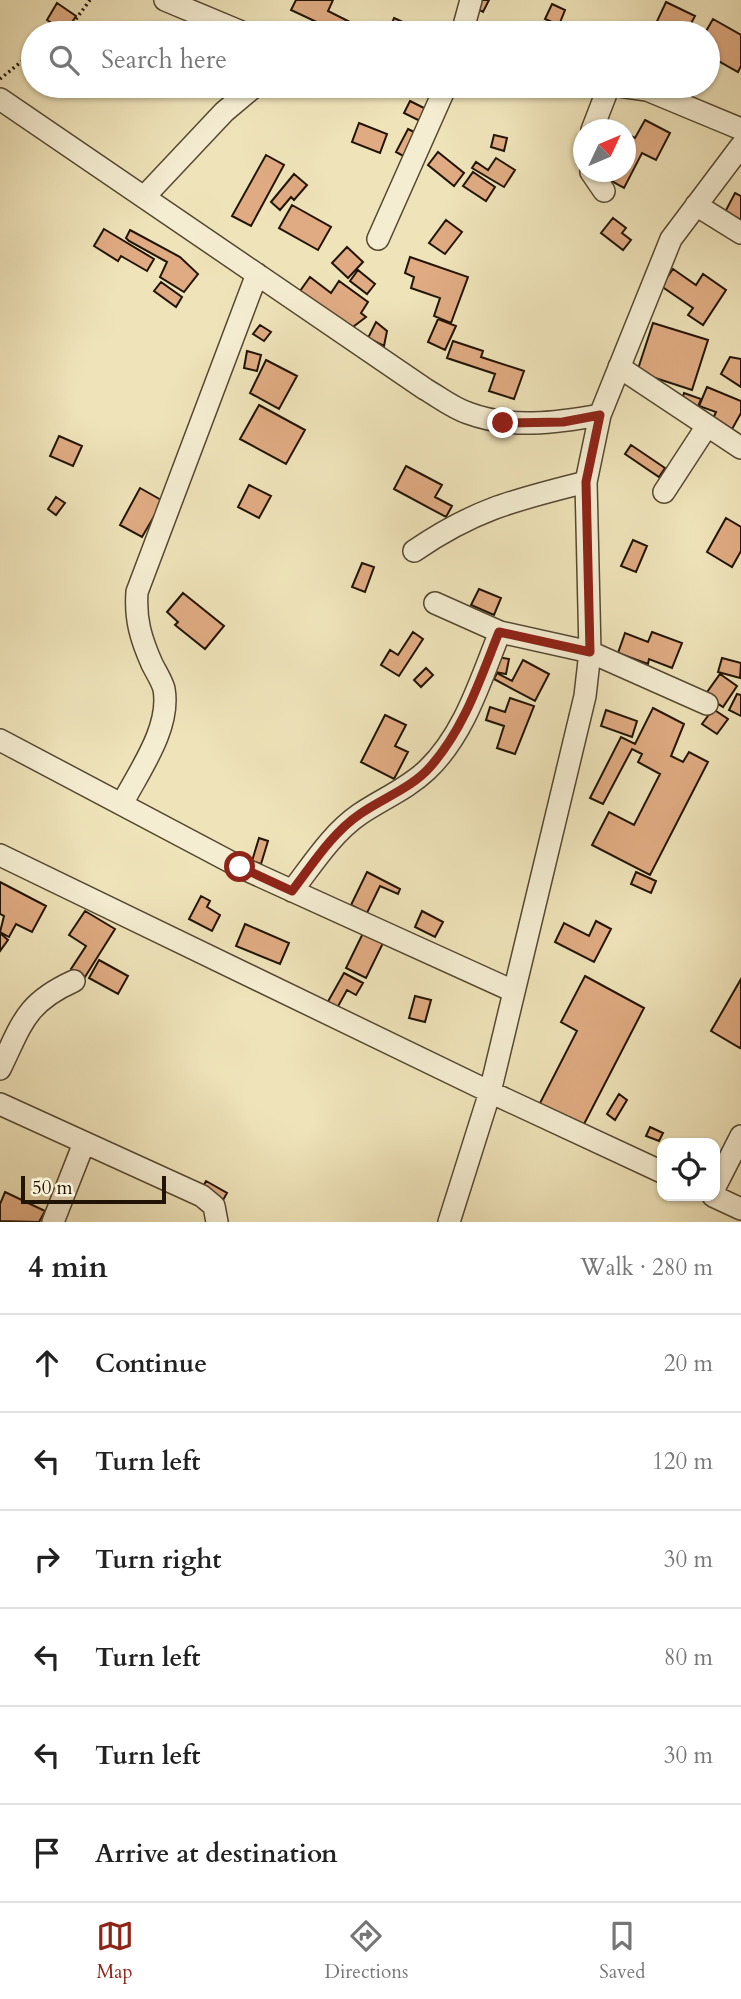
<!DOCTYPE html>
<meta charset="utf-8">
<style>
:root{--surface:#fff;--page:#f6f6f6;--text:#222;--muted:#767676;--line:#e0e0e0;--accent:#8f2418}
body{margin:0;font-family:Cardo,serif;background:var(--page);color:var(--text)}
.controls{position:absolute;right:21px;bottom:21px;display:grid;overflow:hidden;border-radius:14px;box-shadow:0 2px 5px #0004}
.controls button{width:63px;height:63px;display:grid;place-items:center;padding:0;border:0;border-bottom:2px solid var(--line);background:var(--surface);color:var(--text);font:35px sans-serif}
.compass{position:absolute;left:573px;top:119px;width:63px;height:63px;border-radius:50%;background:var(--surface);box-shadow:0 2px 5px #0004;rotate:46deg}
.scale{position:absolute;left:21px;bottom:18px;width:145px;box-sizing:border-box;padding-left:7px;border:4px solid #221404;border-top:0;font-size:19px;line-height:24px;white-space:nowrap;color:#221404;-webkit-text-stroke:5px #f5edd2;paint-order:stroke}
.stop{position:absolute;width:21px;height:21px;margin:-16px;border:5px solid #8f2418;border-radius:50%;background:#fff}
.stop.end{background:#8f2418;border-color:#fff;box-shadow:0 2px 7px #0008}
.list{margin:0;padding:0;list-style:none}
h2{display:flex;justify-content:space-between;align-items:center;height:91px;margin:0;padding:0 28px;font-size:30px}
h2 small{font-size:23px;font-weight:400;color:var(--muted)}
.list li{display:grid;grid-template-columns:46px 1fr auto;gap:21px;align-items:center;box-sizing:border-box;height:98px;padding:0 28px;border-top:2px solid var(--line)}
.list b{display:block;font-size:26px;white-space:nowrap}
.list em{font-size:23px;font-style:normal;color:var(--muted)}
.icon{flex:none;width:38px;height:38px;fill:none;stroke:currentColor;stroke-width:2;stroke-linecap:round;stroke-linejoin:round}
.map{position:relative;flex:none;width:741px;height:1222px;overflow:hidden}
.search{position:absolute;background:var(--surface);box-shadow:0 2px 5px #0004;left:21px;right:21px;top:21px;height:77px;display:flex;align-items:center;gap:18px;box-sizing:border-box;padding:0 24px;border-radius:38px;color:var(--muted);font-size:26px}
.sheet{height:679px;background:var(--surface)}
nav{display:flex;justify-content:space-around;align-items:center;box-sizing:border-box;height:98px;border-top:2px solid var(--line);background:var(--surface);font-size:19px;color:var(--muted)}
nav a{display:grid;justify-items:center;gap:4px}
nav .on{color:var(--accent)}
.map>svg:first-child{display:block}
.building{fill:#e0ab82;stroke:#221404;stroke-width:2}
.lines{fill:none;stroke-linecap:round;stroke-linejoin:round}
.street-casing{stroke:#554831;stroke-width:24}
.path{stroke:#221404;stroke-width:3.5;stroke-dasharray:2 3.5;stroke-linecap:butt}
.street{stroke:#f5edd2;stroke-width:21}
.route{stroke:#8f2418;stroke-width:9}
</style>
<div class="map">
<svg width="741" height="1222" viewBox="0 0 741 1222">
<rect width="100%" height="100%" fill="#efe3b9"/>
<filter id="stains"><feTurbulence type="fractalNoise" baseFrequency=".00286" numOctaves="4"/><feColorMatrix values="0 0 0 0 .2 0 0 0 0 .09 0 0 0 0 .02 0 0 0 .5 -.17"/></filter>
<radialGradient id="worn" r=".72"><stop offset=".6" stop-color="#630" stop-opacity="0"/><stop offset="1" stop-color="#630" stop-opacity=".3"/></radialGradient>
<!-- building -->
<path class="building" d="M296,0h37l-5,11 26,13 -4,9h-10l-49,-23z
M473,0h16l-6,12 -13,-7z
M666,2l29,14 -9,17 -34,-1z
M57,3l19,13 -10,16 -19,-12z
M552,4l13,6 -6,15 -14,-6z
M394,18l33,15h-39z
M713,19l28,16v31l-3,6 -30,-17 -3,-22z
M530,23l8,4 -3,6h-10z
M410,101l20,10 -6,12 -20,-10z
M645,120l25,13 -14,27 -14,-7 -18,35 -29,-16h31v-39l9,5z
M359,123l28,11 -7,19 -28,-11z
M408,129l12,6 -13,23 -11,-6z
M494,135l13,3 -3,13 -13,-4z
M438,152l26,21 -10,13 -26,-21z
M266,155l18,10 -33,61 -19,-10z
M496,158l19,12 -11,17 -32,-19 4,-6 12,8z
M473,172l22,15 -9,14 -23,-15z
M294,174l13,11 -13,15 -3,-3 -11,13 -9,-8z
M735,193l6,3v27l-17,-9z
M292,205l39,22 -13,23 -39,-22z
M613,218l13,10 -4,5 9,7 -8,10 -22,-17z
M446,220l16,12 -17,22 -16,-11z
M104,229l50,30 -7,12 -26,-15 -3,5 -24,-15z
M130,230l50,27 18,17 -14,18 -24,-15 7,-15 -38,-21 -3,-3z
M347,247l16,15 -15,16 -16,-15z
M410,257l58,20 -17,46 -17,-7 6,-18 -29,-10 3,-11 -9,-4z
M673,269l23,16 7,-11 23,16 -23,35 -15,-10 5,-7 -32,-22z
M358,270l17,14 -8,10 -17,-13z
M310,277l21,16 8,-12 29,21 -7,11 5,4 -17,13 -49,-39z
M161,282l21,15 -6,10 -22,-16z
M438,319l18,7 -11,24 -17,-8z
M376,322l11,9 -3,15 -16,-8z
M653,323l55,17 -16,50 -55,-18z
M260,325l11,7 -7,9 -11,-7z
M453,341l30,10 -2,6 43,14 -10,28 -25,-8 6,-17 -48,-16z
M247,351l14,4 -4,16 -13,-3z
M730,357l11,2v28l-20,-13z
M266,360l31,16 -18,33 -29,-16z
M707,387l34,14v12l-10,18 -20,-8 5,-11 -17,-6z
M684,393l17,6 -4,10 -16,-5z
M259,405l46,25 -19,34 -46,-25z
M59,436l23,10 -9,20 -23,-10z
M631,445l34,23 -6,9 -34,-23z
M406,466l36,19 -7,12 17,9 -6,11 -52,-28z
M249,485l22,11 -12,22 -21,-11z
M140,488l23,13 -21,36 -22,-12z
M56,497l9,6 -9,12 -8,-6z
M726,518l15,9v24l-9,16 -25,-15z
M633,540l14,6 -11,26 -15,-6z
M362,563l12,4 -9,25 -13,-5z
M479,589l22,9 -7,17 -23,-10z
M183,593l41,33 -19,23 -30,-24 3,-3 -11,-10z
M413,632l10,7 -24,37 -18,-11 9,-15 8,5z
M652,632l30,11 -10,25 -23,-9 -1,5 -30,-11 7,-20 23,9z
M498,657l11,2 -3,15 -11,-2z
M722,658l19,5 -1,15 -22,-6z
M523,660l26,14 -14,27 -41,-22 3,-6 15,8z
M426,668l7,7 -12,12 -7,-7z
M720,674l17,12 -14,21 -18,-12z
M737,694l4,1v21l-12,-6z
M510,698l24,8 -19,48 -18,-6 7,-22 -18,-6 4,-13 15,5z
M653,708l31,16 -13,32 12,6 6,-10 19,10 -58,113 -58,-30 17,-33 25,13 26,-51 -22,-12 4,-8 -10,-5 -29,55 -13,-6 31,-61 14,7z
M713,709l15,10 -11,15 -15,-10z
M606,710l31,11 -5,16 -31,-11z
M385,715l21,10 -11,21 13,6 -14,27 -33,-17z
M259,838l9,3 -7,23 -9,-3z
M367,872l33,17 -2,5 -18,-8 -13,27 -16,-8z
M636,872l20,9 -5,12 -20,-9z
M0,882l46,24 -14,26 -16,-8 -7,13 -9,-5 4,-16 -4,-2z
M201,896l9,5 -3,6 13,8 -8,16 -23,-12z
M85,911l30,18 -30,48 -14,-8 15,-23 -17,-11z
M422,911l21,11 -8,15 -20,-10z
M596,921l15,8 -17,33 -39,-20 9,-19 25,13z
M245,924l44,19 -9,21 -44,-18z
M365,929l20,10 -19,39 -20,-10z
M1,934l7,6 -8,11v-16z
M99,960l29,16 -10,18 -29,-16z
M344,973l19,10 -7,12 -9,-5 -11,20 -10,-5z
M585,976l59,32 -62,120 -43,-23 38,-74 -16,-9z
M741,979v67l-1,2 -29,-17z
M415,996l16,4 -6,22 -16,-4z
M619,1094l8,6 -12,20 -8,-6z
M650,1127l13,6 -4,8 -13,-5z
M206,1181l21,12 -5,9 -21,-12z
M5,1192l40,19 -6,11 -39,-1v-17z"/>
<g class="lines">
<!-- street casing -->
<g class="street-casing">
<path id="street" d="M165,0l79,33
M462,33l9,-33
M619,86l28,4 94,39
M0,99l425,290c14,8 28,19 43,24 42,16 88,10 132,2
M592,130l17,-44
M591,172l13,19
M144,197l80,-85 31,-26
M696,205l45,28
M378,239l68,-153
M619,367l122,81
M664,492l43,-66
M414,551c61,-42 101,-51 172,-69
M435,603l65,29 90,20 117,52
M0,740l240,127 273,124
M122,804c17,-33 49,-76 42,-115 -2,-8 -8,-17 -12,-25 -11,-25 -17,-44 -15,-72l120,-318
M0,855l490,237 -41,130
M292,891c20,-26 40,-58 68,-77 22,-15 47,-25 67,-44 38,-36 54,-92 73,-138
M0,1069c22,-45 25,-66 74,-88
M0,1104l202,92 12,10 3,16
M662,1172l-172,-80 95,-396 5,-44 -4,-170 14,-67 71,-176 70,-93
M715,1187l26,-51
M713,1196l28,13
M53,1222l31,-79"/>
</g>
<!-- path -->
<path class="path" d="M59,33l14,-10 17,-23
M0,79l33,-27"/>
<!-- street -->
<use href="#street" class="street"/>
</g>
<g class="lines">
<!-- route -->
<path class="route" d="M240,867l52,24c20,-26 40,-58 68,-77 23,-16 52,-26 71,-48 34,-39 49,-87 68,-134l91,20 -4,-170 14,-67 -37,7 -60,1"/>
</g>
<rect width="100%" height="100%" filter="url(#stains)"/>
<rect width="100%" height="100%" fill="url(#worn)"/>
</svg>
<div class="controls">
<button><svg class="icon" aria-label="locate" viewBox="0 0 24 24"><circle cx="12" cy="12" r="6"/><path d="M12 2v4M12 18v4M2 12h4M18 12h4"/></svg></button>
</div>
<svg class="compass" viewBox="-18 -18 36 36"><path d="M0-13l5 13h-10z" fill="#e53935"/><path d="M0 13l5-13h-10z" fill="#767676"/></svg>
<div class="scale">50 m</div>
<div class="stop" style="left:240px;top:867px"></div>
<div class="stop end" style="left:503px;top:423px"></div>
<div class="search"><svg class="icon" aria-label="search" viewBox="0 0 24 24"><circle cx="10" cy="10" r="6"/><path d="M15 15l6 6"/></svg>Search here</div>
</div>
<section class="sheet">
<h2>4 min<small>Walk · 280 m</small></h2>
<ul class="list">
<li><svg class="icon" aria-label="ahead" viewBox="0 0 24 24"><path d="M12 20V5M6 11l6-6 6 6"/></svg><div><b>Continue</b></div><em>20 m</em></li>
<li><svg class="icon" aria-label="left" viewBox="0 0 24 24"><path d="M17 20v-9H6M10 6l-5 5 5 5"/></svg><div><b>Turn left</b></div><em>120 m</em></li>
<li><svg class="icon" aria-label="right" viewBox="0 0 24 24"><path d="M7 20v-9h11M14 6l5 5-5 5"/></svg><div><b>Turn right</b></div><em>30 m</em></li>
<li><svg class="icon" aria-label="left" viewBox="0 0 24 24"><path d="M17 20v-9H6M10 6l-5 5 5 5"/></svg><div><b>Turn left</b></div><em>80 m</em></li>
<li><svg class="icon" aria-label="left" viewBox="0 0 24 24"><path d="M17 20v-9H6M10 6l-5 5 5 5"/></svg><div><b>Turn left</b></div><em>30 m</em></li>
<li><svg class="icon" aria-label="arrive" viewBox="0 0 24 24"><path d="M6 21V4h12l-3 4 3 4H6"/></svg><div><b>Arrive at destination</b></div></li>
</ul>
</section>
<nav>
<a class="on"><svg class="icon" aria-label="map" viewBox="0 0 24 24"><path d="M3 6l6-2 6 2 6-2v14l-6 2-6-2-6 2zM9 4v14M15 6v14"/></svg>Map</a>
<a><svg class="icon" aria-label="directions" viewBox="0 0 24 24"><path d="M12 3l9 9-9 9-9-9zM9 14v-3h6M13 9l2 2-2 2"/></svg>Directions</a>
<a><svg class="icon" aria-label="saved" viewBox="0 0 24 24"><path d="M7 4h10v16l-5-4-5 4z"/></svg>Saved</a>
</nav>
